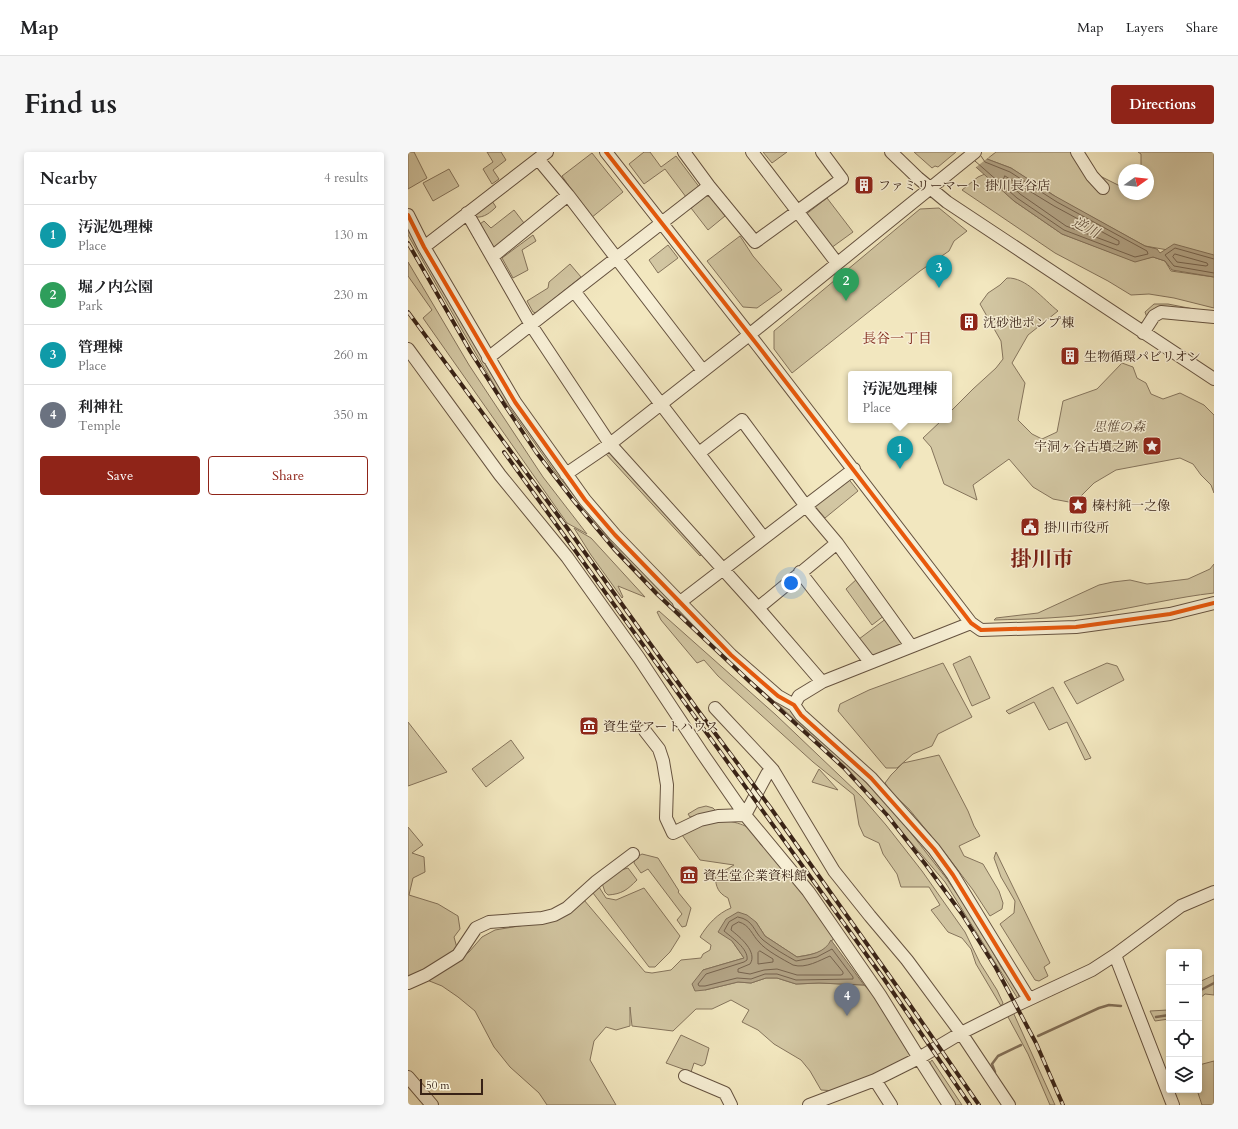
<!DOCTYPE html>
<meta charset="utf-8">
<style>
:root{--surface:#fff;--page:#f6f6f6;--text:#202124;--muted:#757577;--line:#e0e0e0;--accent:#8f2418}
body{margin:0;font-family:Cardo,"Noto Serif JP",serif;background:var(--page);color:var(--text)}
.controls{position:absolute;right:12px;bottom:12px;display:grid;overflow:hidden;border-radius:4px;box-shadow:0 2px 6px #0003}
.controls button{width:36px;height:36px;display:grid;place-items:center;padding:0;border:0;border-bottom:1px solid var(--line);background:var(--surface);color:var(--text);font:20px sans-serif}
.compass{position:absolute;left:710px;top:12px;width:36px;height:36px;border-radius:50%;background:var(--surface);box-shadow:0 2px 6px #0003;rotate:75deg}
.scale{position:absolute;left:12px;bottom:10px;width:63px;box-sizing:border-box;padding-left:4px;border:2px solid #382216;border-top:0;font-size:11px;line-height:14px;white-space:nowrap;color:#382216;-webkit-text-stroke:3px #f7efd5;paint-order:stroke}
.you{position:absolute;left:383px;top:431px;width:14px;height:14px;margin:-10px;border:3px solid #fff;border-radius:50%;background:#1a73e8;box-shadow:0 0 0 6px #1a73e833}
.badge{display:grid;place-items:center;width:26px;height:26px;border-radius:50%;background:var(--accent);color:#fff;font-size:13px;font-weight:700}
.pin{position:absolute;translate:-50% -33px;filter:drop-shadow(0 1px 2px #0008)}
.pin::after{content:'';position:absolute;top:21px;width:14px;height:12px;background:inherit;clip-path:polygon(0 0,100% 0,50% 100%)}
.popup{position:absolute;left:440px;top:219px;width:104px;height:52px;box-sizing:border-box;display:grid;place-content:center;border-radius:4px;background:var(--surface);filter:drop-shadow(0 1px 3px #0005);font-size:13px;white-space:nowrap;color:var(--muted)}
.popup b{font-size:15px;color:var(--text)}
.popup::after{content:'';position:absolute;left:50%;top:100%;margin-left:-8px;border:8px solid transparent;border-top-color:var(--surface)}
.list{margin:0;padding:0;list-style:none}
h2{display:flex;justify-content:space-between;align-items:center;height:52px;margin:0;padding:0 16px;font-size:17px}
h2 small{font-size:13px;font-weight:400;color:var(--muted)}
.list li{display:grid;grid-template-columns:26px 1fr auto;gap:12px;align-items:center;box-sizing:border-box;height:60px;padding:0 16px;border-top:1px solid var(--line)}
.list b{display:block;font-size:15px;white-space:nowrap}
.list p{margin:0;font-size:13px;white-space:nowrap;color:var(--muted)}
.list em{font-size:13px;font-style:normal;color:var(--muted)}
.actions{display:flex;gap:8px;padding:12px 16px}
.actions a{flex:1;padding:9px 0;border:1px solid var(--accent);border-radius:4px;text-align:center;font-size:14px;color:var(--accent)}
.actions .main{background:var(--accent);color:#fff}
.icon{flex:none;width:22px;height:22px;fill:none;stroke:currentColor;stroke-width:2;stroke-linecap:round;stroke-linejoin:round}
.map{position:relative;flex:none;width:806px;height:953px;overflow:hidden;border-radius:4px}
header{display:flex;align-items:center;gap:24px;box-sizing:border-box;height:56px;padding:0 20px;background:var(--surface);border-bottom:1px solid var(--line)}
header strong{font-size:19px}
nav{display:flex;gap:22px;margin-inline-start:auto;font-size:14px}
.intro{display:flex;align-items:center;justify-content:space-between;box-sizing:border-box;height:96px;padding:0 24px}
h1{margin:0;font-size:28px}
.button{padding:10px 18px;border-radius:4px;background:var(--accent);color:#fff;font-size:14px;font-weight:700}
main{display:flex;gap:24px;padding:0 24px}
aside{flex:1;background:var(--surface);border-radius:4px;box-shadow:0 2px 6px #0003}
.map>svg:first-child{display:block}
.green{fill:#d2c6a2;stroke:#85745c}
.water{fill:#b3a486;stroke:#827059}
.pier{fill:#f2e7bf}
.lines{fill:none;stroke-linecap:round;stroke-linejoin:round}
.shore{stroke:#76634e;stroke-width:1}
.stream{stroke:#827059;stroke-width:2.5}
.minor-casing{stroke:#665340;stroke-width:14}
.minor{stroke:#f7efd5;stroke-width:12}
.rail-casing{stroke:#382216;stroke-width:4}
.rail{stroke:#f7efd5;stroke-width:2.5;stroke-dasharray:8;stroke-linecap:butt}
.cycleway-casing{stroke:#f7efd5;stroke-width:6}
.cycleway{stroke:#e8590c;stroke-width:4}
.labels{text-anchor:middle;stroke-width:3;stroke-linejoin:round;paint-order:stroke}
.poi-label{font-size:13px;fill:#382216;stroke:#f7efd5;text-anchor:start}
.park-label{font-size:13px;font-style:italic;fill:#5e4b39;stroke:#f7efd5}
.water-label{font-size:14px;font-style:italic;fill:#63503d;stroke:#f7efd5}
.neighbourhood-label{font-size:14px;fill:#7a1f14;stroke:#f7efd5}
.town-label{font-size:21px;font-weight:bold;fill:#7a1f14;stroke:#f7efd5}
</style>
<header>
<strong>Map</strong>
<nav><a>Map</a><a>Layers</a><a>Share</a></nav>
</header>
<div class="intro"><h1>Find us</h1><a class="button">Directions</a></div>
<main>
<aside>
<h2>Nearby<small>4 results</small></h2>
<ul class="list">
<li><span class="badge" style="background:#0f9aa8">1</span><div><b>汚泥処理棟</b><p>Place</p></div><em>130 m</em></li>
<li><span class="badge" style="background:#2e9e5b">2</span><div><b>堀ノ内公園</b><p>Park</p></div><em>230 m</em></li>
<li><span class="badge" style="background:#0f9aa8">3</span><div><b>管理棟</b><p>Place</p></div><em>260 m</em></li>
<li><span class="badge" style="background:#6b7280">4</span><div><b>利神社</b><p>Temple</p></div><em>350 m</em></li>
</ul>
<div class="actions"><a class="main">Save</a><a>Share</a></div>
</aside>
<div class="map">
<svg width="806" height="953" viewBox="0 0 806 953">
<rect width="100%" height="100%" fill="#f2e7bf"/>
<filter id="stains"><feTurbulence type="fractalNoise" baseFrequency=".005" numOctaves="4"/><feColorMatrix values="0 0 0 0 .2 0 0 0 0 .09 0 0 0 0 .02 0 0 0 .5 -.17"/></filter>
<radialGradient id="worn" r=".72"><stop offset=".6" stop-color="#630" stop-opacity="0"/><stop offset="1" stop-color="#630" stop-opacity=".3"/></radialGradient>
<!-- green -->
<path class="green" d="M0,0h6l13,26 -19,11z
M79,0h14l5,8 -13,10 6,9 -7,5 -9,-15 10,-7z
M236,0h6l11,15 15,-11 24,32 -14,9 -21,-28 -21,15 -15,-20z
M355,0h24l-15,11z
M506,0h42l-18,15 -3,-1 -3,2z
M588,0h85l15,22 28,14v6h11l6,3 1,-3h6v-24h-7v-16l-3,-2h76v106l-69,-12 -86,-47 -23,-16 -1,1 -24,-16 -24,-9z
M184,1l31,39 -32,26 -29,-42z
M41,17l10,17 -26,15 -10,-18z
M577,22l29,27 48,33 72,27 19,-4 12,4 6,10 43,6v31l-40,-10 -25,-4 -18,1 -23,-14 -53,-28 -93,-63 16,-13z
M298,44l5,1 14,19 -17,14 -17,-22z
M419,46l26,34 -22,16 -26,-33z
M84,49l4,6c-5,5 -12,11 -20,10l-1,-3z
M531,56l28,23 -13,10 -5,10 -29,20 -128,102 -18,-24v-18l146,-122z
M106,58l10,13 -28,25 -4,-1 -12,-23 4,-3 7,7z
M0,73l156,253 208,215 43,41 34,30 51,55 46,59 33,48 22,41 18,25 -1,7 -73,-117 -97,-113 -186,-172 -50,-54 -57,-71 -56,-79 -37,-63 -54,-95z
M125,83l3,6 -14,9 6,20 -15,8 -11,-20z
M332,84l13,20 29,34 -25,18 -14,-1 -36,-46z
M260,93l10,13 -20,15 -9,-13z
M0,110l61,103 74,112 44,57 -20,-11 -144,-205 9,-8 -24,-34z
M162,112l11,13 -45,36 -3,-1 -6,-11 21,-13 1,-6z
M599,126c19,-1 36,21 51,33l-30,24 -16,28 13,20 -7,37 14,14 10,5 15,-7 6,-31 34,-12 25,-26 11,4 4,11 9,5 5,11 12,5 17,-6 24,12 10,10v78l-3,-8 -10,-10 -8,-11 -13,-6 -64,12 -22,13 -20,20 -21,-4 -20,-12 -24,-28 -36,26 4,15 -33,-16 -13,-37 -8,-9 19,-18h7v-7l24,-24 23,-21 7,-9 -2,-18 -21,-37 8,-11 12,-8z
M746,152h14l46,9 -42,-4 -24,11 -3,-8z
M197,301h4l93,101 -2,2z
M439,325l11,14 -33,27 -11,-13z
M166,376l17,10 54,59 -27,-11 5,11 -1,1 -31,-43z
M806,412v29c-36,4 -72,13 -108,19 -37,6 -75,7 -112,8l2,-2 42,-5 61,-28 14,-3 17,-2 17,4 41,-5 22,-10z
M450,426l27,37 -13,10 -26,-36z
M251,459l117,104 85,81 25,29 36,46 43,61 15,31 17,27 6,13 -2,3 -25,-42 -5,-15 -9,-11 -14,-6 -17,-22 9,-5 -11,-18h-28l-4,-13 -14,-20 -4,-11 -15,-7 -5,-11 -5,-30 -41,-33 -95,-86 -14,-16 -7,3 -36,-43 -4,-8z
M479,466l19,27 -35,13 -12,-19z
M562,504l20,42 -18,8 -19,-42z
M535,511l29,54 -34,17 -6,12 -19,8 -16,14h-11l-48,-57 2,-7 29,-14z
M699,511l10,3 7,14 -47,24 -13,-22z
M645,535l38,71 -6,2 -18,-38 -18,8 -15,-28 -25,12 -3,-3z
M0,570l39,50 -39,14z
M103,588l13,18 -38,29 -14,-18z
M531,603l29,56 6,15 6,10 -21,10 5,10 19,8 16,27 4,12 -1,6 -12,7 -17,-26 -28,-37 -36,-44 -17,-16 -7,-10 6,-8 12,-12z
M411,617l19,21 -26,-8z
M298,654l7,2 3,3 -26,6 -2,-3 10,-6z
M317,668c20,5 26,5 36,25l5,-3 70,94c-5,4 -4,7 -8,10 -7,8 -21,9 -31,11l-32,-21 -9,-14 -24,19 12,17 -41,12 2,20 33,-8 13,1 15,-5h11l19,6 23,-1 45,2 15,16 35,56 -78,34 -15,-1 -11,-19 -9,-11 -27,-16 -16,-14 -16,-8 7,-12 -18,-10 -19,9h-16l-23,22 -41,-5 -2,-19v19l-14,4 -10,-3 -12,14 -4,19 26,45h-69l-8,-12 -29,-26 -16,-20 -19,-36 -17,-14 -16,-11 -20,-8 18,-8 29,-18 13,-15 13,-7 36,-6 53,-24 61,72 7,1 19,-3 10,-10 20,-2 2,-4 7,-4 1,-5 -11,-8c7,-12 18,-24 31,-29l-3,-10c-10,-5 -12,-11 -13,-22l19,-11 -34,-5 -18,-25 17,-9z
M0,675l15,18 -11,8 12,4 1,15 -12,6 -4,17 29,9 20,12 2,13 -6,8 3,11 -22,19 -27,12z
M588,700l54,111 -6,4 4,9 -9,5 -4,-1 -35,-56 14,-11 1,-12 -14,-24 -7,-19z
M234,702l16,4 21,33 -1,1 13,16 -5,18 -4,1 -5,-7 5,-6 -34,-45 -7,4 -7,-10 1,-5z
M220,716l9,12c-10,10 -15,14 -29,15l-3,-3 -3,-9 19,-13z
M191,735l7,11 10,2 28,-12 36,48 -10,16 -15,15h-6l-56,-74z
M806,823v20l-9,-1 -6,5v-17z
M760,858h1v9l-14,2 -5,-10z
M605,860l42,93h-5l-22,-51 -20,-37z
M273,883l28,13 -4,16 -3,2 -8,-3 -3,9 -25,-9z
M524,908l30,45h-8l-26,-40z
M806,909v44h-12l-5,-15h2v-25z"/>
<!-- water -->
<path class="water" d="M551,0l28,7 24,9 42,27 92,51 12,3 3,4 14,-9 40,11v22l-42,-7 -7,-9 -12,-4 -18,5 -73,-28 -48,-33z
M330,760l9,3 9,7 9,14 32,21c13,-2 28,-4 34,-17l33,45 -45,-2 -23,1 -19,-6h-11l-15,5 -13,-1 -33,8 -10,1 -3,-7 11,-14 41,-12 -12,-17 -14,-9 8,-13z"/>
<!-- pier -->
<path class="pier" d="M549,0h29l3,5 -14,11z"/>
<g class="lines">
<!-- shore -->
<path class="shore" d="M567,9l42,37 47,32 71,27 13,-3 -1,-3 -90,-49 -47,-30 -25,-10 -4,-6
M597,24l49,30 65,35v3l-2,1 -51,-19 -46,-32 -16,-15z
M767,102l32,9 1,2 -2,1 -29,-4 -4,-5z
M806,107l-39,-11 -10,7 9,11 40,7
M330,765c16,3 15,14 25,23 10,8 22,15 33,21l21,-4 15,-8 21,28v2l-57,1 -19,-6h-12l-14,5 -14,-1 -32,8h-6l-1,-2 8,-10 38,-12 3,-2c2,-11 -16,-23 -23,-29l5,-9z
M331,770c11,3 13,13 20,20 6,8 25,18 34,23 13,4 27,-5 37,-9l13,16v2l-2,1h-44l-20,-6 -13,1 -14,4 -12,-2v-3l12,-5c8,-12 -10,-27 -19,-34l1,-4z
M352,799l13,8v3l-15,2v-11z"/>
<!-- stream -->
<path class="stream" d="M791,839l15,-8
M748,865l13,-2
M630,884l61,-28 10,-3 12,1
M587,920l-3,-8 6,-8 23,-11"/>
<!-- minor casing -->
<g class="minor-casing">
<path id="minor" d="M198,0l153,195 212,276 10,7 95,-3 94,-13 44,-11
M276,0l25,34 46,56 87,-63 -20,-27
M344,0l85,111
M483,0l27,26 29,24 267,177
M669,0l15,24 11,12
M130,7l30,36 135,176
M59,61l64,112 79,119 148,164 64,74
M0,63l16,32 91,155 70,98 30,35 116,120 47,41 16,9 7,10 70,63 63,71 19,26 76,124
M16,95l123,-95
M84,105l76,-62
M166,139l189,246
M735,181l11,-17 7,-4 53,5
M0,197l92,126 67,82 72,101 63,95 43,62 63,76 72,104 39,63 30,47
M80,206l221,-172
M291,301l43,-33 63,85 32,38 74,103
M158,322l44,-30 139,-109 226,-183
M392,420l70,90
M271,451l175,-134
M350,456l79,-65
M386,553l5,-9 23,-14 149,-59
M307,556l58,62 61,101 36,45 37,44 54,73 48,72
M237,579l14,18 4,12 4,24 -1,33 7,15 27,-13 18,-4 27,-1
M337,663l22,-41 6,-4
M707,803l58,150
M0,831l18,-8 32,-20 18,-27 13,-6 53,-4 12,-3 13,-7 30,-27 36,-27
M277,924l40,17 6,12
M0,925l24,28
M467,928l16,25
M401,953l66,-25 44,-22 42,-25 56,-28 75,-35 23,-15 66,-49 33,-14"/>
</g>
<!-- minor -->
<use href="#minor" class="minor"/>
<!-- rail casing -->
<g class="rail-casing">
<path id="rail" d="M0,91l62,108 34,53 32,48 37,48 41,49 43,45 92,87 95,87 43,47 39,50 36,49 34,54 40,75 27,62
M0,160l160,217 129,180 73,98 138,195 71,103
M96,300l380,527 86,126"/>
</g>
<!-- rail -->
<use href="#rail" class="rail"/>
<!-- cycleway casing -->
<g class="cycleway-casing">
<path id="cycleway" d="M198,0l153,195 212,276 10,7 95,-3 94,-13 44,-11
M0,63l16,32 91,155 70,98 30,35 116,120 47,41 16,9 7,10 70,63 63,71 19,26 76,124"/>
</g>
<!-- cycleway -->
<use href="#cycleway" class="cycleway"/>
</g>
<!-- icons -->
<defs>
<g id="building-square" transform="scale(1)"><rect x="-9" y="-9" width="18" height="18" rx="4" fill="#8f2418" stroke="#f7efd5"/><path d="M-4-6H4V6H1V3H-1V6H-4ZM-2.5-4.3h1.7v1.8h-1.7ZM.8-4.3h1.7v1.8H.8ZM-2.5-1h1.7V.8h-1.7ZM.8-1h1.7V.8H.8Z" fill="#fff"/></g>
<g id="sight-square" transform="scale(1)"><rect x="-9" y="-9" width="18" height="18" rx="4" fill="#8f2418" stroke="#f7efd5"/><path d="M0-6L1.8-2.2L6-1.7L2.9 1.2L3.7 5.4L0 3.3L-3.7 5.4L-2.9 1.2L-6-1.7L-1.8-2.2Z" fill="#fff"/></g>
<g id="civic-square" transform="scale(1)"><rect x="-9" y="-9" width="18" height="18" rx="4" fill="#8f2418" stroke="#f7efd5"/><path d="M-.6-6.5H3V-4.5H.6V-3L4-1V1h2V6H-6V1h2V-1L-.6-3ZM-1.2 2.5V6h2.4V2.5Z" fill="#fff"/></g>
<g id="museum-square" transform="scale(1)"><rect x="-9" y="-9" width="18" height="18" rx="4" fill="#8f2418" stroke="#f7efd5"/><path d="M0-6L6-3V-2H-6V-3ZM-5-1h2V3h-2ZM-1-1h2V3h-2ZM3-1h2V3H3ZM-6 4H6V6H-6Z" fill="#fff"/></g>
</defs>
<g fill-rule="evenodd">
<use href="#building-square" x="456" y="33"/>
<use href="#building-square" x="561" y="170"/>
<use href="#building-square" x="662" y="204"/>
<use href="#sight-square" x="744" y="294"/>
<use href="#sight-square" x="670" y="353"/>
<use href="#civic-square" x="622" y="375"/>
<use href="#museum-square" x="181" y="574"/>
<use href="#museum-square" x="281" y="723"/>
</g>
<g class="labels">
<!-- poi labels -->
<g class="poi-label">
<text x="470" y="38">ファミリーマート 掛川長谷店</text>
<text x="575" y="175">沈砂池ポンプ棟</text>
<text x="676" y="209">生物循環パビリオン</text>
<text x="730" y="299" text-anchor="end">宇洞ヶ谷古墳之跡</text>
<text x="684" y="358">榛村純一之像</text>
<text x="636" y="380">掛川市役所</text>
<text x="195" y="579">資生堂アートハウス</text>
<text x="295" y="728">資生堂企業資料館</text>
</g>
<!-- park labels -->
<g class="park-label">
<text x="711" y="279">思惟の森</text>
</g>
<!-- water labels -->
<g class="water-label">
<text transform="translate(678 75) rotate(28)" y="5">逆川</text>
</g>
<!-- neighbourhood labels -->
<g class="neighbourhood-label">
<text x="489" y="191">長谷一丁目</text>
</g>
<!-- town labels -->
<g class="town-label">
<text x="634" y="414">掛川市</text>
</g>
</g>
<rect width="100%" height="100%" filter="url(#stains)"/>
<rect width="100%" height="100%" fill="url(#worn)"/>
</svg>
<div class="controls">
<button>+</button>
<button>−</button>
<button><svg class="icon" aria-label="locate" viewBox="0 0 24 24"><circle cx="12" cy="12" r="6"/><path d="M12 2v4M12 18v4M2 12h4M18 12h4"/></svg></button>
<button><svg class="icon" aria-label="layers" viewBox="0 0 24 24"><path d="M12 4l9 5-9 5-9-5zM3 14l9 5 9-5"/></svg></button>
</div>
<svg class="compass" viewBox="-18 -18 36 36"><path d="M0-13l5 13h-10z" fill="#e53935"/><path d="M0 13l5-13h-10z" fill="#757577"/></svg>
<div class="scale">50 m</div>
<div class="you"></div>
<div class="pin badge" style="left:492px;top:317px;background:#0f9aa8">1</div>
<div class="popup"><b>汚泥処理棟</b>Place</div>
<div class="pin badge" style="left:438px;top:149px;background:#2e9e5b">2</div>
<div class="pin badge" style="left:531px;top:136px;background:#0f9aa8">3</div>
<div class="pin badge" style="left:439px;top:864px;background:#6b7280">4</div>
</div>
</main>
